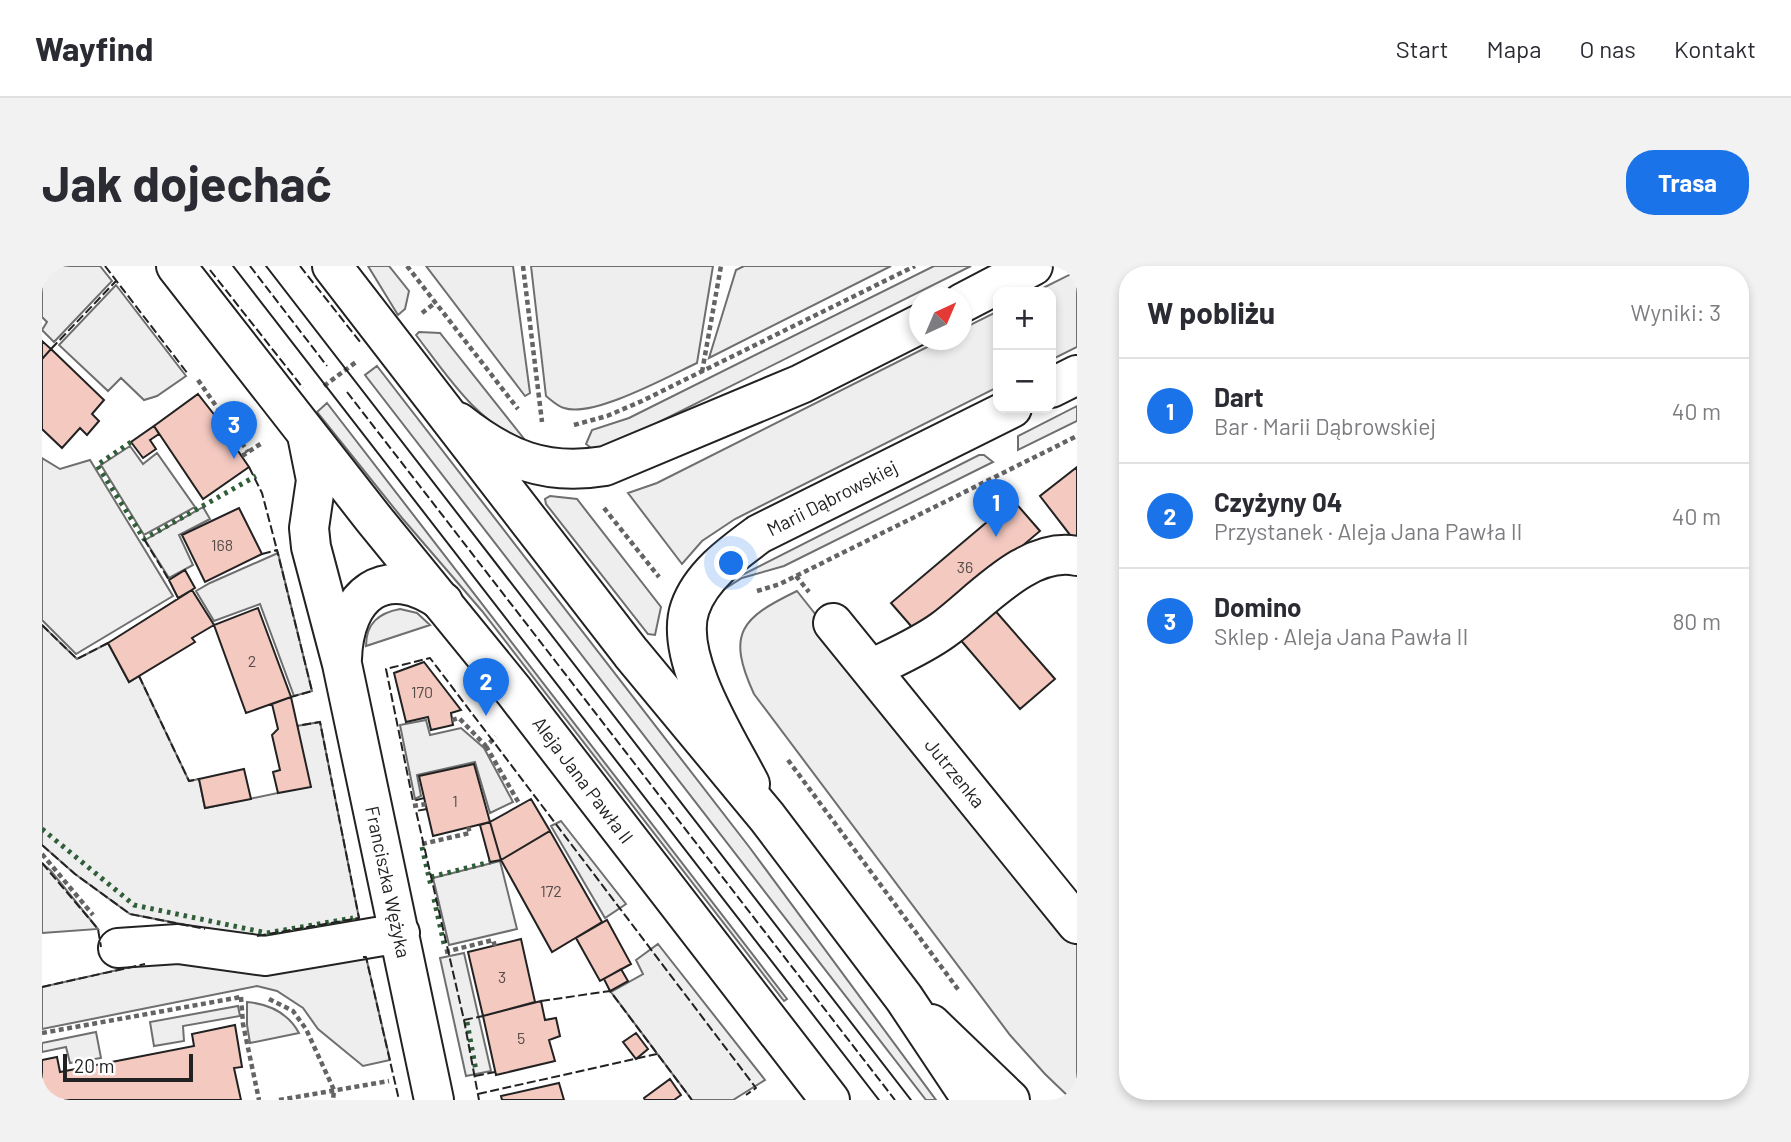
<!DOCTYPE html>
<html lang="pl">
<meta charset="utf-8">
<style>
:root{--surface:#fff;--page:#f2f2f3;--text:#2b2b33;--muted:#7c7c81;--line:#e1e1e2;--accent:#1a73e8}
body{margin:0;font-family:Barlow,sans-serif;background:var(--page);color:var(--text)}
.controls{position:absolute;right:21px;top:21px;display:grid;overflow:hidden;border-radius:14px;box-shadow:0 4px 10px #0003}
.controls button{width:63px;height:63px;display:grid;place-items:center;padding:0;border:0;border-bottom:2px solid var(--line);background:var(--surface);color:var(--text);font:35px sans-serif}
.compass{position:absolute;left:867px;top:21px;width:63px;height:63px;border-radius:50%;background:var(--surface);box-shadow:0 4px 10px #0003;rotate:44deg}
.scale{position:absolute;left:21px;bottom:18px;width:130px;box-sizing:border-box;padding-left:7px;border:4px solid #222;border-top:0;font-size:19px;line-height:24px;white-space:nowrap;color:#222;-webkit-text-stroke:5px #fff;paint-order:stroke}
.you{position:absolute;left:690px;top:298px;width:24px;height:24px;margin:-18px;border:5px solid #fff;border-radius:50%;background:#1a73e8;box-shadow:0 0 0 10px #1a73e833}
.badge{display:grid;place-items:center;width:46px;height:46px;border-radius:50%;background:var(--accent);color:#fff;font-size:23px;font-weight:700}
.pin{position:absolute;translate:-50% -58px;filter:drop-shadow(0 2px 4px #0008)}
.pin::after{content:'';position:absolute;top:37px;width:24px;height:21px;background:inherit;clip-path:polygon(0 0,100% 0,50% 100%)}
.list{margin:0;padding:0;list-style:none}
h2{display:flex;justify-content:space-between;align-items:center;height:91px;margin:0;padding:0 28px;font-size:30px}
h2 small{font-size:23px;font-weight:400;color:var(--muted)}
.list li{display:grid;grid-template-columns:46px 1fr auto;gap:21px;align-items:center;box-sizing:border-box;height:105px;padding:0 28px;border-top:2px solid var(--line)}
.list b{display:block;font-size:26px;white-space:nowrap}
.list p{margin:0;font-size:23px;white-space:nowrap;color:var(--muted)}
.list em{font-size:23px;font-style:normal;color:var(--muted)}
.map{position:relative;flex:none;width:1035px;height:834px;overflow:hidden;border-radius:28px}
header{display:flex;align-items:center;gap:42px;box-sizing:border-box;height:98px;padding:0 35px;background:var(--surface);border-bottom:2px solid var(--line)}
header strong{font-size:33px}
nav{display:flex;gap:38px;margin-inline-start:auto;font-size:24px}
.intro{display:flex;align-items:center;justify-content:space-between;box-sizing:border-box;height:168px;padding:0 42px}
h1{margin:0;font-size:49px}
.button{padding:18px 32px;border-radius:28px;background:var(--accent);color:#fff;font-size:24px;font-weight:700}
main{display:flex;gap:42px;padding:0 42px}
aside{flex:1;background:var(--surface);border-radius:28px;box-shadow:0 4px 10px #0003}
.map>svg:first-child{display:block}
.green{fill:#eee;stroke:#6f6f6f;stroke-width:2}
.building{fill:#f3c9c0;stroke:#222;stroke-width:2}
.lines{fill:none;stroke-linecap:round;stroke-linejoin:round}
.minor-casing{stroke:#222;stroke-width:42}
.major-casing{stroke:#222;stroke-width:42}
.path{stroke:#646464;stroke-width:4.5;stroke-dasharray:5 3.5;stroke-linecap:butt}
.minor{stroke:#fff;stroke-width:38}
.major{stroke:#fff;stroke-width:38}
.tram{stroke:#222;stroke-width:2}
.hedge{stroke:#2f5e38;stroke-width:5;stroke-dasharray:3.5 5;stroke-linecap:butt}
.fence{stroke:#222;stroke-width:2;stroke-dasharray:9 3.5;stroke-linecap:butt}
.labels{text-anchor:middle;stroke-width:5;stroke-linejoin:round;paint-order:stroke}
.number-label{font-size:16px;fill:#564c4a}
.street-label{font-size:19px;fill:#222;stroke:#fff}
</style>
<header>
<strong>Wayfind</strong>
<nav><a>Start</a><a>Mapa</a><a>O nas</a><a>Kontakt</a></nav>
</header>
<div class="intro"><h1>Jak dojechać</h1><a class="button">Trasa</a></div>
<main>
<div class="map">
<svg width="1035" height="834" viewBox="0 0 1035 834">
<rect width="100%" height="100%" fill="#fff"/>
<!-- green -->
<path class="green" d="M0,0h58l12,15 -58,61 -12,-12 5,-8 -5,-5z
M326,0h21l20,25 -4,18 -7,6z
M384,0h87l17,127 -5,3z
M489,0h182l-16,97c-28,13 -104,55 -133,45 -7,-2 -13,-8 -18,-12z
M702,0h147l-182,92 27,-88z
M892,0h37l-340,170 -35,16 -10,-8 6,-14 37,-12z
M1035,5v76l-26,13v-68h-16z
M74,19l70,91 -29,20 -13,4 -23,-22 -13,13 -49,-46z
M956,45v76l-263,132 -33,22 -20,23 -54,-71 29,-10 284,-143h21v-11z
M377,66l21,1 89,112c-54,-25 -78,-64 -113,-110z
M335,100l373,482 186,252h-10l-561,-725z
M285,137l460,596 -3,2 -302,-390 -80,-93 -85,-106z
M1035,140v15l-59,29v-14z
M88,180l13,18 14,-11 38,54 -51,28 -43,-70z
M937,189h5l9,7 -209,104 -42,12 -19,12 11,-11z
M0,192l18,11 30,-9 83,136 -97,58 -34,-34z
M508,230l27,3 84,108 -6,28 -7,-1 -102,-130 -1,-5z
M161,241l7,12 -31,16 14,30 -24,13 -24,-38z
M236,287l34,138 -18,5 -34,-92 -46,17 -18,-30 14,-8z
M755,325l280,354v155h-5l-27,-26 -35,-39 -256,-341c-28,-61 -13,-76 43,-103z
M358,343l17,4 13,12 -64,21c0,-23 13,-33 34,-37z
M0,359l35,34 31,-16 21,39 10,-6 50,105 10,-2 6,29 73,-15 19,-67 23,-4 39,196 -96,19 -30,-3 -103,-20 -55,-40 -33,-29z
M384,454l4,15 31,-7 23,20 29,54 -23,11 -15,-51 -58,13 4,21 -6,3 -15,-74z
M519,555l65,83 -21,14 -54,-92z
M458,595l17,68 -68,16 -16,-67z
M0,597l9,8 47,58 -56,4z
M616,678l107,136 -32,20h-41l-81,-108 32,-18 -7,-14z
M422,687l27,118 -25,5 -26,-118z
M133,691h191l24,103 -27,6 -45,-37 -15,-21 -26,-17 -20,-5 -215,43v-42z
M205,736c22,2 41,11 52,31l-49,10 -3,-18z
M196,740l2,10 -57,10 1,15 -30,5 -4,-24z
M54,766l5,26 -31,5 -4,-16 -24,5v-9z"/>
<!-- building -->
<path class="building" d="M0,75l9,8 -9,10z
M9,83l53,51 -12,14 7,7 -12,14 -7,-7 -18,20 -20,-19v-70z
M156,128l36,46 -2,2 17,25 -46,32 -49,-73z
M112,160l5,8 -9,6 6,9 -13,9 -12,-16z
M1035,201v77l-37,-48z
M971,234l27,31 -122,103 -27,-31z
M197,242l23,46 -57,28 -23,-47z
M143,304l10,18 -17,10 -9,-18z
M150,324l22,35 -22,13 3,4 -66,40 -21,-39z
M950,341l63,72 -35,30 -62,-72z
M216,342l33,89 -45,16 -32,-88z
M382,396l37,48 -10,3 2,12 -22,5 -3,-13 -22,5 -12,-49z
M249,431l20,90 -33,6 -5,-21 7,-2 -8,-35 6,-6 -6,-25z
M432,498l16,58 -57,14 -14,-60z
M202,503l7,30 -46,9 -6,-29z
M489,533l19,32 -49,29 -11,-38z
M448,556l11,38 -11,2 -10,-37z
M508,565l52,91 -50,30 -51,-92z
M565,654l24,44 -31,17 -24,-43z
M479,673l14,63 -52,14 -15,-64z
M579,703l7,12 -18,10 -6,-12z
M499,735l4,19 11,-2 4,18 -11,4 6,21 -59,14 -13,-59z
M193,759l7,42 -8,1 7,32h-199v-40l15,-3 3,15 134,-26 -2,-12z
M594,767l12,16 -12,10 -13,-17z
M628,813l11,16 -7,5h-29l-1,-2z
M517,817l5,17h-62l-1,-4z"/>
<g class="lines">
<!-- minor casing -->
<g class="minor-casing">
<path id="minor" d="M920,37l71,-37
M1009,122l26,-13
M416,156c47,37 87,54 147,44l196,-82 119,-60
M265,169l9,45 -7,48 2,19 31,117 92,436
M791,357l244,301
M300,393c2,-65 43,-98 101,-57
M829,403c24,-12 50,-23 72,-39 37,-27 84,-84 134,-74
M708,518c-22,-43 -77,-127 -60,-176 11,-32 43,-55 69,-74l253,-126
M76,682l60,-4 87,12 135,-23
M889,758l79,76"/>
</g>
<!-- major casing -->
<g class="major-casing">
<path id="major" d="M134,0l197,252 141,173 316,409
M290,0l299,387 136,164 137,181 68,102"/>
</g>
<!-- path -->
<path class="path" d="M365,0l111,143
M481,0l19,156
M380,47l13,-10
M660,106l19,-106
M156,114l50,72
M282,120l32,-24
M532,159l33,-9 35,-15 273,-135
M200,190l20,-13
M562,242l55,69
M754,310l13,16
M715,325l23,-7 297,-148
M410,454l7,-2 27,28 10,-9
M444,480l34,59
M746,494l172,232
M371,540l13,-2
M380,578l48,-11 -2,-6
M0,588l51,61
M403,686l48,-12 2,6
M199,731l2,27 16,76
M227,733l24,12 13,18 28,61 -1,10
M0,767l199,-36
M237,834l110,-19"/>
<!-- minor -->
<use href="#minor" class="minor"/>
<!-- major -->
<use href="#major" class="major"/>
<!-- tram -->
<path class="tram" d="M191,0l646,834
M224,0l645,834"/>
<!-- hedge -->
<path class="hedge" d="M89,176l-34,23 47,74 112,-63
M0,563l92,76 133,28 86,-15
M380,581l9,39
M389,611l59,-15
M392,633l11,49
M425,756l9,49"/>
<!-- fence -->
<path class="fence" d="M63,0l83,108
M208,0l77,100
M258,0l61,77
M168,4l93,118
M9,83l65,-68
M305,126l548,708
M207,201l13,26 15,57
M102,273l25,41
M220,288l15,-4 35,141 -21,6
M0,359l35,34 31,-16
M97,410l50,105 10,-2
M382,532l-11,3 -27,-132 44,-11 326,430 -10,7
M385,543l-11,2 48,209 15,80
M0,579l33,29 55,40 75,15
M0,597l56,66 3,18
M215,670l102,-18 -39,-196 -23,4
M321,691h3l33,143
M0,721l103,-23
M499,735l69,-10 82,109
M422,754l19,-4
M433,810l20,-4
M436,828l179,-40"/>
</g>
<g class="labels">
<!-- number labels -->
<g class="number-label">
<text x="180" y="285">168</text>
<text x="923" y="307">36</text>
<text x="210" y="401">2</text>
<text x="380" y="432">170</text>
<text x="413" y="541">1</text>
<text x="509" y="631">172</text>
<text x="460" y="717">3</text>
<text x="479" y="778">5</text>
</g>
<!-- street labels -->
<g class="street-label">
<text transform="translate(790 232) rotate(-27)" y="7">Marii Dąbrowskiej</text>
<text transform="translate(913 507) rotate(51)" y="7">Jutrzenka</text>
<text transform="translate(541 514) rotate(53)" y="7">Aleja Jana Pawła II</text>
<text transform="translate(346 616) rotate(78)" y="7">Franciszka Wężyka</text>
</g>
</g>
</svg>
<div class="controls">
<button>+</button>
<button>−</button>
</div>
<svg class="compass" viewBox="-18 -18 36 36"><path d="M0-13l5 13h-10z" fill="#e53935"/><path d="M0 13l5-13h-10z" fill="#7c7c81"/></svg>
<div class="scale">20 m</div>
<div class="you"></div>
<div class="pin badge" style="left:954px;top:271px">1</div>
<div class="pin badge" style="left:444px;top:450px">2</div>
<div class="pin badge" style="left:192px;top:193px">3</div>
</div>
<aside>
<h2>W pobliżu<small>Wyniki: 3</small></h2>
<ul class="list">
<li><span class="badge">1</span><div><b>Dart</b><p>Bar · Marii Dąbrowskiej</p></div><em>40 m</em></li>
<li><span class="badge">2</span><div><b>Czyżyny 04</b><p>Przystanek · Aleja Jana Pawła II</p></div><em>40 m</em></li>
<li><span class="badge">3</span><div><b>Domino</b><p>Sklep · Aleja Jana Pawła II</p></div><em>80 m</em></li>
</ul>
</aside>
</main>
